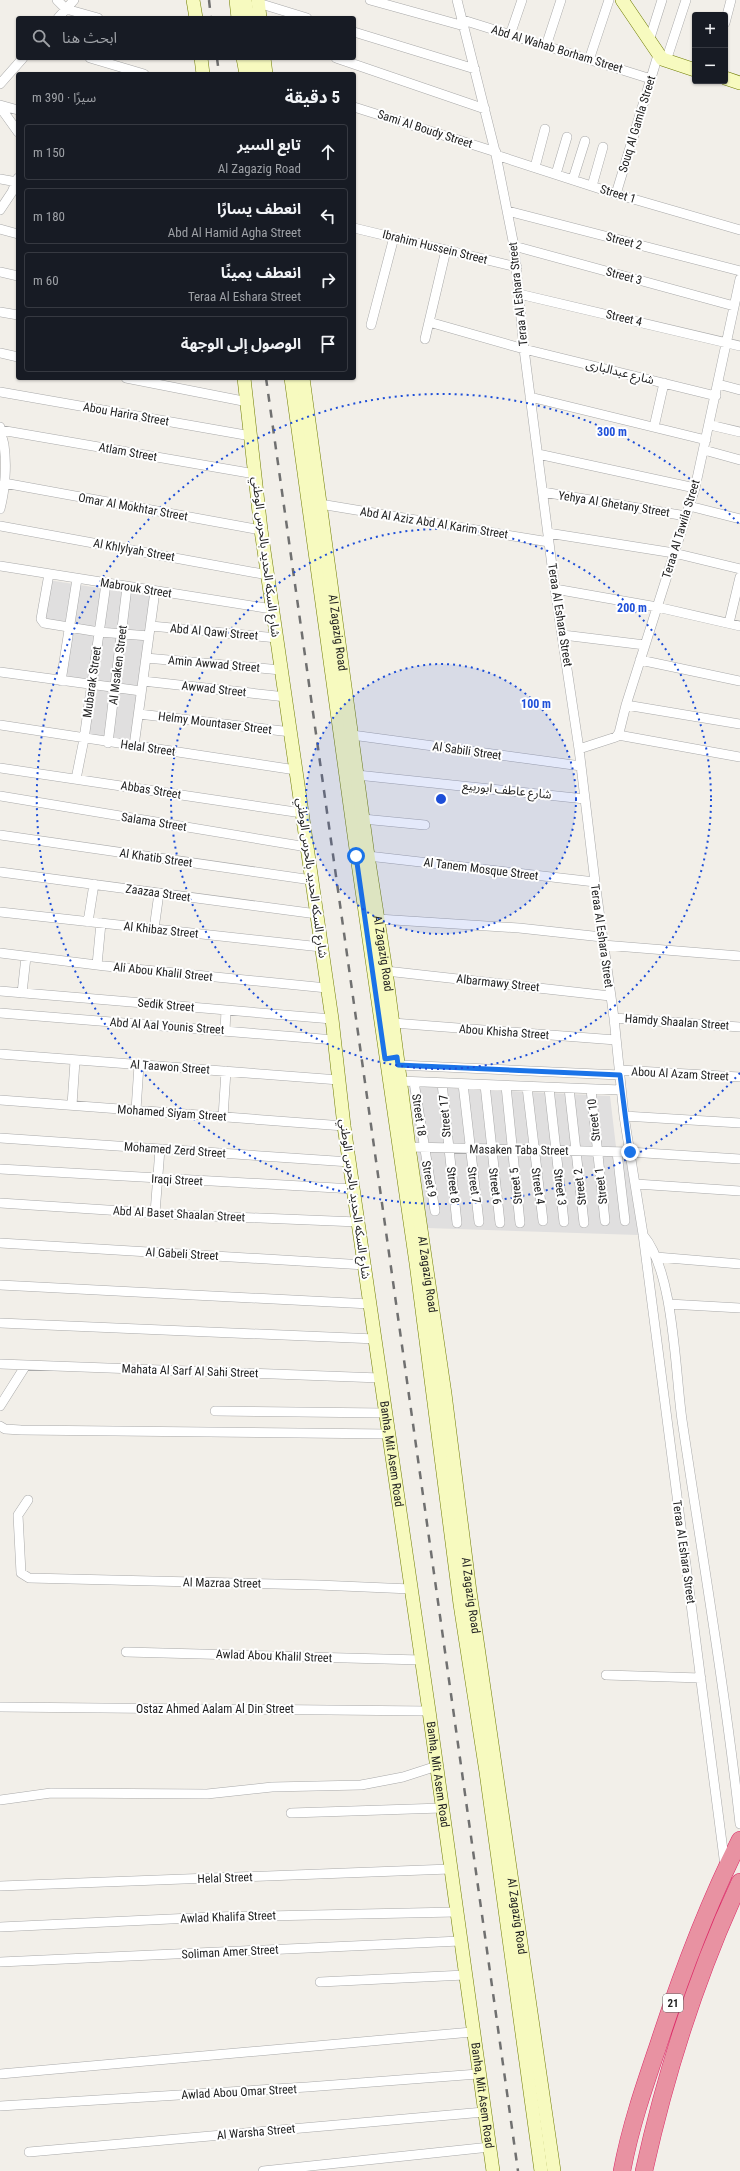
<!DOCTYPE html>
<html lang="ar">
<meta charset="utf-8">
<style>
:root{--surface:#171b24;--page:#242831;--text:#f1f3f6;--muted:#9ea1a6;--line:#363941}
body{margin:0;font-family:"Roboto Condensed","Noto Sans Arabic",sans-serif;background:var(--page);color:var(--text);direction:rtl}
.controls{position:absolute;right:12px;top:12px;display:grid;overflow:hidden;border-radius:4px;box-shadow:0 1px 3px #0004}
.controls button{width:36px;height:36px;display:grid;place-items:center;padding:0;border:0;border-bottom:1px solid var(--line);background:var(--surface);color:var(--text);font:20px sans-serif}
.stop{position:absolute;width:12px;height:12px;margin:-9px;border:3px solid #1a73e8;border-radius:50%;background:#fff}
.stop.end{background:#1a73e8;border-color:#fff;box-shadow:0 1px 4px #0008}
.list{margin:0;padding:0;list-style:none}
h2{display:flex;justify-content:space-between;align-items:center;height:52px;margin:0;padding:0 16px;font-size:17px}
h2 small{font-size:13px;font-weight:400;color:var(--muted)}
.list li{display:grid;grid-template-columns:26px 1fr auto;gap:12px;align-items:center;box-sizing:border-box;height:56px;margin:0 8px 8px;padding:0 8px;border:1px solid var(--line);border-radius:4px}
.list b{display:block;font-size:15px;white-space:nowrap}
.list p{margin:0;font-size:13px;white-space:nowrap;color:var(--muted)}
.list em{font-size:13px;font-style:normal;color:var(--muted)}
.icon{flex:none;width:22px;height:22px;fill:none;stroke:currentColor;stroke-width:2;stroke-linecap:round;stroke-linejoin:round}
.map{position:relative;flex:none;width:740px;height:2171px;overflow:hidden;direction:ltr}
.search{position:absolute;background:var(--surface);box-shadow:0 1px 3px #0004;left:16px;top:16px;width:340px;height:44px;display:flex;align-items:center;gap:10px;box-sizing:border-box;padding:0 14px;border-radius:4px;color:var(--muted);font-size:15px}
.panel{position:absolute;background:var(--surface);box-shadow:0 1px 3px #0004;left:16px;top:72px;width:340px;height:308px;border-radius:4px;direction:rtl}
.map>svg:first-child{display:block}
.residential{fill:#e0dfdf}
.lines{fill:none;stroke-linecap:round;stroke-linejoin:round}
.street-casing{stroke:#a9a9a9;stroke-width:10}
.secondary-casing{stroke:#707d05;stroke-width:14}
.highway-casing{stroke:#dc2a67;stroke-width:18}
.street{stroke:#fff;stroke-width:9}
.secondary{stroke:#f7fabf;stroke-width:13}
.highway{stroke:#e892a2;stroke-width:17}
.rail{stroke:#707070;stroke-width:2.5;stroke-dasharray:8 8;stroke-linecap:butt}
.route{stroke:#1a73e8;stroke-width:5}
.ring{fill:none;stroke:#1d4ed8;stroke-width:2;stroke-dasharray:2 4}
.labels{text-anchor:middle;stroke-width:4;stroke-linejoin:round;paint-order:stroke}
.shield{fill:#fff;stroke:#646464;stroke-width:1}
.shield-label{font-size:11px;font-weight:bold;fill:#222}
.street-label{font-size:12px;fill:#222;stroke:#fff}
.centre{fill:#1d4ed8;stroke:#fff;stroke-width:2}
.ring-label{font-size:12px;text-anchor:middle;font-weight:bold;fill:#1d4ed8;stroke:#fff;stroke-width:4;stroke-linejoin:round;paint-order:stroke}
</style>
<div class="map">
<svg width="740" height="2171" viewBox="0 0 740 2171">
<rect width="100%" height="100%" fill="#f2efe9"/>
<!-- residential -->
<path class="residential" d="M48,580l102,16 -18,145 -43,-7 5,-45 -31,-5 8,-54 -29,-8z
M409,1086l201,10 6,51 11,1 11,87 -211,-7z"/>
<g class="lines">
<!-- street casing -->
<g class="street-casing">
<path id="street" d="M57,0l9,9 32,9
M370,0l94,26
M457,0l39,155 18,91 10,103 31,240 24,160 16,133 19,136 10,98 19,118 82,632
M258,3l49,15
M58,18l16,-18
M463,20l188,59
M725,23l6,-23
M354,32l121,37
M510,35l12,-35
M649,41l13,-41
M546,46l15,-46
M90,58l54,16
M336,58l149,51
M589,60l20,-60
M666,61l20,-61
M0,84l23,-26
M0,105l18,5
M0,107l18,25
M354,107l142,45
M496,155l120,39 124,36
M535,167l10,-38
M556,174l11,-37
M0,179l17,3
M573,179l12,-38
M592,186l11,-39
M616,194l42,-139
M0,210l12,-18 6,-14
M508,211l232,60
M354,228l163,39
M0,229l18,5
M514,246l220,60
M0,272l18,4
M519,294l221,52
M0,312l18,3
M429,322l95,27 192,47
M371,325l23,-88
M425,339l21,-89
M0,353l18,4
M126,378l122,24
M718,384l22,6
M0,392l251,44
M530,397l176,43
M710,425l30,7
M654,427l10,-44
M0,430l255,44
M704,450l36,10
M538,454l157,34
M4,483l257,47
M543,492l143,24
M320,504l229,38
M689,506l51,13
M0,509c5,-19 7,-44 4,-64 -1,-6 -4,-12 -4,-18
M0,526l268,49
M548,533l126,20 66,16
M0,566l272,43
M49,574l-8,45 3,4 55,9 50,4
M555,589l102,18 83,19
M729,623l11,-46
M151,626l126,12
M563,635l82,10
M146,658l135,12
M640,660l100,21
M0,672l141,19
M61,681l16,-102
M143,681l143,16
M626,705l114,19
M139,714l152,18
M0,725l296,45
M352,735l229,31
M618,735l122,22
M108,743l19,-156
M134,746l21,-155
M579,749l37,-12 3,-4 7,-28 69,-217 45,-209
M0,768l302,45
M357,775l228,24
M76,779l8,-40 22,-155
M0,796l307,51
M363,819l62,6
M0,835l312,45
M368,856l227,26
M0,872l317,42
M0,912l321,35
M378,919l141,9 83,9
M88,922l6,-38
M154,929l5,-36
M603,945l137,11
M0,953l105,13 222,22
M97,965l4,-42
M386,971l224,25
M0,991l332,28
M22,993l4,-36
M0,1013l335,27
M614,1018l126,9
M393,1023l223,17
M225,1031l1,-21
M0,1054l339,26
M398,1065l222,10
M620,1070l120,7
M400,1081l221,9
M414,1082l21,129
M442,1083l15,140
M463,1084l16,138
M485,1085l15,138
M506,1086l14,137
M527,1087l16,134
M549,1088l15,134
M569,1088l15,135
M591,1089l14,132
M0,1100l344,26
M72,1105l3,-44
M136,1110l3,-45
M624,1116l116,7
M223,1117l3,-46
M0,1138l350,24
M409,1147l220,5 111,7
M617,1152l8,69
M0,1169l354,20
M636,1184l104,7
M0,1203l184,12 174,7
M155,1213l5,-64
M643,1235c31,36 32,136 39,185 20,134 43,269 58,404
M0,1243l365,22
M656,1257l84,7
M0,1285l370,19
M669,1304l71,4
M0,1323l376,16
M0,1364l380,14
M0,1406l26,-41
M215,1411l170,2
M0,1426l5,3 16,1 368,4
M28,1500l-10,15 3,58 8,5 289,7 93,4
M126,1652l295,8
M606,1675l95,3
M0,1707l429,4
M0,1800l51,-7 156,1 65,-7 89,-2 42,-8 34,-11
M291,1813l151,-5
M0,1886l450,-17
M0,1927l213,-10 243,-5
M0,1962l460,-21
M320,1982l145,-7
M0,2074l472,-42
M0,2106l307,-19 171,-13
M29,2152l455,-40
M263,2171l227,-24"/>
</g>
<!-- secondary casing -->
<g class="secondary-casing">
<g id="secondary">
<path d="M193,0l3,18"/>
<path d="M236,0l2,18"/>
<path d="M245,0l3,18"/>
<path d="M258,0l2,18"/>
<path d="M622,0l40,59 33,11"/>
<path d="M201,58l2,16"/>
<path d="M243,58l3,16"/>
<path d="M253,58l2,16"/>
<path d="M264,58l2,16"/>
<path d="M725,78l15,5"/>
<path id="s1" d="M244,378l17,152 71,489 12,107 85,585 64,460"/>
<path d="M291,378l66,478 59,407 44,341 26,168 55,399"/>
<path id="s2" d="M303,378l65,478 18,115 23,176 36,247 25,198 84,579"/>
</g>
</g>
<!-- highway casing -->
<g class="highway-casing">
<path id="highway" d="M622,2171c8,-43 22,-84 36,-125 23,-71 49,-140 82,-206
M644,2171c22,-99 53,-197 96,-289"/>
</g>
<!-- street -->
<use href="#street" class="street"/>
<!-- secondary -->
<use href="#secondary" class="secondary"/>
<!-- highway -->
<use href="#highway" class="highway"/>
<!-- rail -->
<path class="rail" d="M209,0l2,18
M217,58l2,16
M266,378l252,1793"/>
</g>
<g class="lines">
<!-- route -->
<path class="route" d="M356,856l29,203 12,-2 1,8 222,10 10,77"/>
</g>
<!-- distance rings -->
<circle cx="441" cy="799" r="135" fill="#1d4ed8" fill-opacity=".12"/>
<g class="ring">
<circle cx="441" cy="799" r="135"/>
<circle cx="441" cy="799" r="270"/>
<path d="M740 1073A405 405 0 1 1 740 525"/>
</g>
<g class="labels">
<!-- shield labels -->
<rect class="shield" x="663" y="1994" width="20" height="18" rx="3"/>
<g class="shield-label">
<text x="673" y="2007">21</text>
</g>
<!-- street labels -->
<g class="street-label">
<text transform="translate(557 49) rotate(17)" y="4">Abd Al Wahab Borham Street</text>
<text transform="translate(637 124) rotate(-73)" y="4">Souq Al Gamla Street</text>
<text transform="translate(425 129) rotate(18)" y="4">Sami Al Boudy Street</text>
<text transform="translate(618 194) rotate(17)" y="4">Street 1</text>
<text transform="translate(624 241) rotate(15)" y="4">Street 2</text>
<text transform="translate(435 247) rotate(14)" y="4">Ibrahim Hussein Street</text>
<text transform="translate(624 276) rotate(15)" y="4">Street 3</text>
<text transform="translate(518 294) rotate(-96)" y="4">Teraa Al Eshara Street</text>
<text transform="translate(624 318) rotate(13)" y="4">Street 4</text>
<text transform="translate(620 372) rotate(14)" y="4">شارع عبدالبارى</text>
<text transform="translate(126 414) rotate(10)" y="4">Abou Harira Street</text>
<text transform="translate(128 452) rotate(10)" y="4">Atlam Street</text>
<text transform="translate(614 504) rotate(9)" y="4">Yehya Al Ghetany Street</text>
<text transform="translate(133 507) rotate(10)" y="4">Omar Al Mokhtar Street</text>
<text transform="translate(434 523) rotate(9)" y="4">Abd Al Aziz Abd Al Karim Street</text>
<text transform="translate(681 529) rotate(-73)" y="4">Teraa Al Tawila Street</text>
<text transform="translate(134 550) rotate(10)" y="4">Al Khlylyah Street</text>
<text transform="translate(266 557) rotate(83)" y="4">شارع السكه الحديد بالحرس الوطني</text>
<text transform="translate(136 588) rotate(9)" y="4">Mabrouk Street</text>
<text transform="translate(560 615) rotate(81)" y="4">Teraa Al Eshara Street</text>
<text transform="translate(214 632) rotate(5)" y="4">Abd Al Qawi Street</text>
<text dy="4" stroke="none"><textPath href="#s2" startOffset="257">Al Zagazig Road</textPath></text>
<text transform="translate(214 664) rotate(5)" y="4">Amin Awwad Street</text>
<text transform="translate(118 665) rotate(-83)" y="4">Al Msaken Street</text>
<text transform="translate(92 682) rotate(-82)" y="4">Mubarak Street</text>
<text transform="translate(214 689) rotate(6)" y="4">Awwad Street</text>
<text transform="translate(215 723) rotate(7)" y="4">Helmy Mountaser Street</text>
<text transform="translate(148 748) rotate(8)" y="4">Helal Street</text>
<text transform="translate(467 751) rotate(8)" y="4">Al Sabili Street</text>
<text transform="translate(151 790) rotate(9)" y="4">Abbas Street</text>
<text transform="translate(507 790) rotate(6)" y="4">شارع عاطف ابوربيع</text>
<text transform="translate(154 822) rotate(9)" y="4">Salama Street</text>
<text transform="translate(156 858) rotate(8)" y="4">Al Khatib Street</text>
<text transform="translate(481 869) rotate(7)" y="4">Al Tanem Mosque Street</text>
<text transform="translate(312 878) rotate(82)" y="4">شارع السكه الحديد بالحرس الوطني</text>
<text transform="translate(158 893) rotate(8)" y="4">Zaazaa Street</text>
<text transform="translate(161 930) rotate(6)" y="4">Al Khibaz Street</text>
<text transform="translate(602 936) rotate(82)" y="4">Teraa Al Eshara Street</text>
<text dy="4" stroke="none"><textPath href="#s2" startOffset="581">Al Zagazig Road</textPath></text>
<text transform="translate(163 972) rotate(6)" y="4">Ali Abou Khalil Street</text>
<text transform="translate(498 983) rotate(6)" y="4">Albarmawy Street</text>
<text transform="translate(166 1005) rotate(5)" y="4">Sedik Street</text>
<text transform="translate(677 1022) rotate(4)" y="4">Hamdy Shaalan Street</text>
<text transform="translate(167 1026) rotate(4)" y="4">Abd Al Aal Younis Street</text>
<text transform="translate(504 1032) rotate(4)" y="4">Abou Khisha Street</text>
<text transform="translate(170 1067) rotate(4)" y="4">Al Taawon Street</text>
<text transform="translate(680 1074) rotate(3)" y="4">Abou Al Azam Street</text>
<text transform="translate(172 1113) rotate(4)" y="4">Mohamed Siyam Street</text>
<text transform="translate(419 1115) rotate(82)" y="4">Street 18</text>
<text transform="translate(445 1116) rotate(-95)" y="4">Street 17</text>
<text transform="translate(594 1120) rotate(-96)" y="4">Street 10</text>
<text transform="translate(175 1150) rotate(4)" y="4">Mohamed Zerd Street</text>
<text transform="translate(519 1150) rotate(1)" y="4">Masaken Taba Street</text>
<text transform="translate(429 1179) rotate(80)" y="4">Street 9</text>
<text transform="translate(177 1180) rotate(3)" y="4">Iraqi Street</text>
<text transform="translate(453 1185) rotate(83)" y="4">Street 8</text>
<text transform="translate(474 1185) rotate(82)" y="4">Street 7</text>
<text transform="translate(495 1186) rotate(83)" y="4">Street 6</text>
<text transform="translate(516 1186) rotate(-97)" y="4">Street 5</text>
<text transform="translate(538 1186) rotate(82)" y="4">Street 4</text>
<text transform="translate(601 1186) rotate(-97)" y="4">Street 1</text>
<text transform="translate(560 1187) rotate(83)" y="4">Street 3</text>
<text transform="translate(580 1187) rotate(-97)" y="4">Street 2</text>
<text transform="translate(355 1199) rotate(82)" y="4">شارع السكه الحديد بالحرس الوطني</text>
<text transform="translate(179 1214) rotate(3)" y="4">Abd Al Baset Shaalan Street</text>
<text transform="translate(182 1254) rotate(3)" y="4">Al Gabeli Street</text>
<text dy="4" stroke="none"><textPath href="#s2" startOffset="905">Al Zagazig Road</textPath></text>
<text transform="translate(190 1371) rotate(2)" y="4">Mahata Al Sarf Al Sahi Street</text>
<text dy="4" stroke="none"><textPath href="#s1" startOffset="1086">Banha, Mit Asem Road</textPath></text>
<text transform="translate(684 1552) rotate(82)" y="4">Teraa Al Eshara Street</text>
<text transform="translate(222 1583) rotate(1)" y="4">Al Mazraa Street</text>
<text dy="4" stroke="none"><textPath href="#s2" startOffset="1229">Al Zagazig Road</textPath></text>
<text transform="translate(274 1656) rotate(2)" y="4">Awlad Abou Khalil Street</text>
<text x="215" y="1713">Ostaz Ahmed Aalam Al Din Street</text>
<text dy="4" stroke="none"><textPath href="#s1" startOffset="1410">Banha, Mit Asem Road</textPath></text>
<text transform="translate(225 1878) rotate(-2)" y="4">Helal Street</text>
<text dy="4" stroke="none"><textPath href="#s2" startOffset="1553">Al Zagazig Road</textPath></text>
<text transform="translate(228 1917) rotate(-2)" y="4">Awlad Khalifa Street</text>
<text transform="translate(230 1952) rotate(-3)" y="4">Soliman Amer Street</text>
<text transform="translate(239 2092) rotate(-3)" y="4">Awlad Abou Omar Street</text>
<text dy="4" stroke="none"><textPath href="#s1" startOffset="1734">Banha, Mit Asem Road</textPath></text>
<text transform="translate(256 2132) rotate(-5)" y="4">Al Warsha Street</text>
</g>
</g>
<circle cx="441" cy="799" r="6" class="centre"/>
<g class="ring-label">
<text x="612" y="436">300 m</text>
<text x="632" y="612">200 m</text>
<text x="536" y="708">100 m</text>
</g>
</svg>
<div class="controls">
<button>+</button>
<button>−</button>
</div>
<div class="stop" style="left:356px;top:856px"></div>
<div class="stop end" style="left:630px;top:1152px"></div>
<div class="search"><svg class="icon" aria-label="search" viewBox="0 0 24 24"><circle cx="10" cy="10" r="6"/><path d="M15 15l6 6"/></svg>ابحث هنا</div>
<section class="panel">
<h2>5 دقيقة<small>سيرًا · 390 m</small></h2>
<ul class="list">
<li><svg class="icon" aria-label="ahead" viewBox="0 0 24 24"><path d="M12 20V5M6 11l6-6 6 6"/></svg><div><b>تابع السير</b><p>Al Zagazig Road</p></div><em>150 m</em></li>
<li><svg class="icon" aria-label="left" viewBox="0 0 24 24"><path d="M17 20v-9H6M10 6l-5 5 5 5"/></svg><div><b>انعطف يسارًا</b><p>Abd Al Hamid Agha Street</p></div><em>180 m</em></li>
<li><svg class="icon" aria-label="right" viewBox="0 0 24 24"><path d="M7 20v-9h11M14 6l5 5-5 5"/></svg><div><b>انعطف يمينًا</b><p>Teraa Al Eshara Street</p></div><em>60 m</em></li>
<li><svg class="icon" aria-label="arrive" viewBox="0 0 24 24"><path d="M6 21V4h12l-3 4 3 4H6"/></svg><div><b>الوصول إلى الوجهة</b></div></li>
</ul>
</section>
</div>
